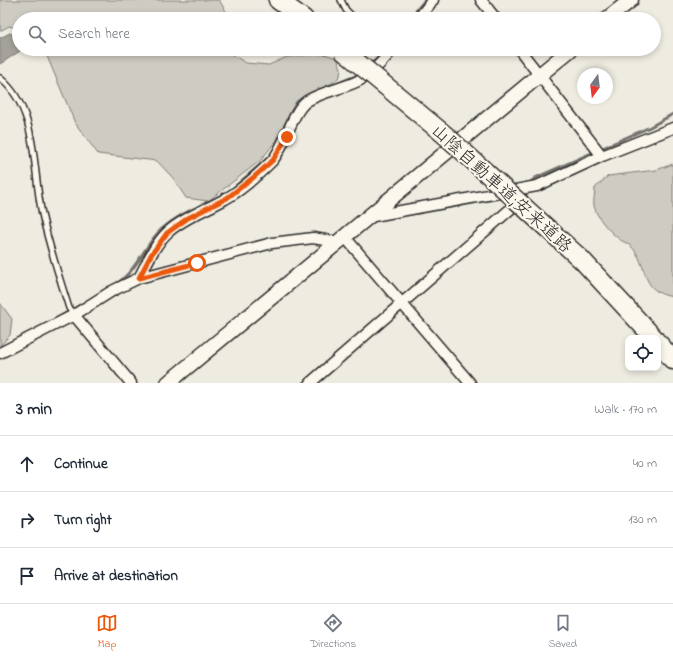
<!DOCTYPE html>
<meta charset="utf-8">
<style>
:root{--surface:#fff;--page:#f2f2f3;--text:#1f2937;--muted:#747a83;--line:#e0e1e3;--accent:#ea580c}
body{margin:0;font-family:"Indie Flower","Klee One",sans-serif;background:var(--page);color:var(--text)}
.controls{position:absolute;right:12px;bottom:12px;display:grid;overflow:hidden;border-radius:8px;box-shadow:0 2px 6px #0003}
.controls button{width:36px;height:36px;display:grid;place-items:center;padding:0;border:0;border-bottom:1px solid var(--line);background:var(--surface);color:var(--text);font:20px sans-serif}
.compass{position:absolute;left:577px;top:68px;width:36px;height:36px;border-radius:50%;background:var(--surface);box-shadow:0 2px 6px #0003;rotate:194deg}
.stop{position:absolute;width:12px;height:12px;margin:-9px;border:3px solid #ea580c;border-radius:50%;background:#fff}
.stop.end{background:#ea580c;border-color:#fff;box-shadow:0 1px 4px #0008}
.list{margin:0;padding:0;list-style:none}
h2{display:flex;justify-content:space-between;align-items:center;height:52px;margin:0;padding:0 16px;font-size:17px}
h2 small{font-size:13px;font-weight:400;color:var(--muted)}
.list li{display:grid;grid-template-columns:26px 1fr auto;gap:12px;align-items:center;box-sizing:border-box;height:56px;padding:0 16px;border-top:1px solid var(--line)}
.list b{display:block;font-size:15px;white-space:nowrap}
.list em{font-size:13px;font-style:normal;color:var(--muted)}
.icon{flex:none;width:22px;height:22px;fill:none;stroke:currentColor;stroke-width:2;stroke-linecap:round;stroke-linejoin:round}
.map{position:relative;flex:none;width:673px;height:383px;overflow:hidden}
.search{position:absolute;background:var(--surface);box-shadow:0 2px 6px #0003;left:12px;right:12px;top:12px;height:44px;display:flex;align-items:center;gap:10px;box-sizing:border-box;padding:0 14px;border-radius:22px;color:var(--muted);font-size:15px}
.sheet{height:220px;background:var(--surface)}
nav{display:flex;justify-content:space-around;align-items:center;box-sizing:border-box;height:56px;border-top:1px solid var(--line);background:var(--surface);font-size:11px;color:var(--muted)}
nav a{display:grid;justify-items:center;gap:2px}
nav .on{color:var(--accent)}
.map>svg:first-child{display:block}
.green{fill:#cecbc2;stroke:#7c7b76}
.water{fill:#a4a29a;stroke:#74726e}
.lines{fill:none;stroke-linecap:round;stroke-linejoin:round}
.stream{stroke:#74726e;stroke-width:3}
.lane-casing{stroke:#2b2b2b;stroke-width:8}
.street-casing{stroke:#2b2b2b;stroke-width:13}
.secondary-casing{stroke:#2b2b2b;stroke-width:17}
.highway-casing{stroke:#2b2b2b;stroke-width:21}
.lane{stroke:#fbf7ec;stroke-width:5}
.street{stroke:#fbf7ec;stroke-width:10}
.secondary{stroke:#fbf7ec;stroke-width:14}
.highway{stroke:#fbf7ec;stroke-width:18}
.highway-bridge-casing{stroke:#2b2b2b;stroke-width:21;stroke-linecap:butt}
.highway-bridge{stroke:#fbf7ec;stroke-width:18}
.route{stroke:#ea580c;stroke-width:5}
.labels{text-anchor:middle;stroke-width:4;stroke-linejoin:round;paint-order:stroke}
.street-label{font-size:18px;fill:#2b2b2b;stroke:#fbf7ec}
</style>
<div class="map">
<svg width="673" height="383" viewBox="0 0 673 383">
<rect width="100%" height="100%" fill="#eeebe0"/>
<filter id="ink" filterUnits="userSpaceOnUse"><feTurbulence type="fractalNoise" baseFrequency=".025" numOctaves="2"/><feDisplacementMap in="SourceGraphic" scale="8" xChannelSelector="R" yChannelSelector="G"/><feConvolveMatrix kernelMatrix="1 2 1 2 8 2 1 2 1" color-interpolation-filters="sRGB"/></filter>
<g filter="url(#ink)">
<!-- green -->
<path class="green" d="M0,0h219l10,16v3h-210v10l-10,-3 -9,5z
M44,49h183l1,3 18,11 23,2 18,-8 20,-2 17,-1 13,4 4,10 -1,8 -6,6 -38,19 -21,41 -14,18 -53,41 -22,-3 -13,-20 -16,-17 -59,-7 -23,-31z
M673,164v133c-35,-6 -23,-31 -42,-51 -4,-3 -10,-5 -13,-8 -9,-7 -21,-20 -24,-32 -1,-5 1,-12 1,-18l13,-12 48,-6z
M0,303l12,16 -2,16 -10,11z"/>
<!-- water -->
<path class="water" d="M10,33l9,4v12h4l-23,15v-26z"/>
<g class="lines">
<!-- stream -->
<path class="stream" d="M409,19l16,-19
M369,66l18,-17
M331,86l30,-12
M529,184l6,-6 115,-51 23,-13
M230,191l38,-33
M116,284c19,-12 27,-34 41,-50 13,-14 33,-24 50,-31
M50,322l32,-18
M303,383l6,-5"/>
<!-- lane casing -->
<g class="lane-casing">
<path id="lane" d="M341,0l5,10 9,9
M0,78c39,32 32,92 42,136 7,32 17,63 27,94l5,7"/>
</g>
<!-- street casing -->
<g class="street-casing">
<path id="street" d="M481,0l15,19
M418,19l15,-19
M519,49l83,107
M368,217l169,-31 65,-30 71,-28
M344,236l126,147
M139,278c8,-15 16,-34 29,-46 17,-15 38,-22 57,-33 17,-9 34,-25 47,-38 14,-16 20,-50 35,-60 16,-10 36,-12 53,-21 13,-7 24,-20 33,-31
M74,315l57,68
M0,353l74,-38 38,-24 27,-13 133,-35 41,-5 24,4
M310,383l212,-184"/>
</g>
<!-- secondary casing -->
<g class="secondary-casing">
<path id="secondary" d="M607,19l24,-19
M168,383l403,-334"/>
</g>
<!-- highway casing -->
<g class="highway-casing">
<path id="highway" d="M278,0l26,19
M582,260l72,78
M658,343l15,17"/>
</g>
<!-- lane -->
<use href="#lane" class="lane"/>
<!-- street -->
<use href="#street" class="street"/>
<!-- secondary -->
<use href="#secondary" class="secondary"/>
<!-- highway -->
<use href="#highway" class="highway"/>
<!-- highway-bridge casing -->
<g class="highway-bridge-casing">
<path id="highway-bridge" d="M341,49l104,86 137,125"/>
</g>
<!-- highway-bridge -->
<use href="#highway-bridge" class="highway-bridge"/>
</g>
</g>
<g class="lines" filter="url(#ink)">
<!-- route -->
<path class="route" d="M197,263l-58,15 12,-23 16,-22 21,-15 39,-20 27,-21 19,-17 14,-23"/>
</g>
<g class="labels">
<!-- street labels -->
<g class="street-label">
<text transform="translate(502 188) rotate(42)" y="6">山陰自動車道;安来道路</text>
</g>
</g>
</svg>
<div class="controls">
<button><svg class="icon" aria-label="locate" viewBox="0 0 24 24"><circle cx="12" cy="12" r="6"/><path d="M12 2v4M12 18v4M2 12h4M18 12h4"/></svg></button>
</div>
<svg class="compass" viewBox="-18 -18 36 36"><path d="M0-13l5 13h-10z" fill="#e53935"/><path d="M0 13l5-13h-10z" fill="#747a83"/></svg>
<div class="stop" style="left:197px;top:263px"></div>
<div class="stop end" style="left:287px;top:137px"></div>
<div class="search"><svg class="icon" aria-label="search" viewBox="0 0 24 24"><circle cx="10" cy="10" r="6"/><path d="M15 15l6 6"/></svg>Search here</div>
</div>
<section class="sheet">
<h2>3 min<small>Walk · 170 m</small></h2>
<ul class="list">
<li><svg class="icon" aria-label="ahead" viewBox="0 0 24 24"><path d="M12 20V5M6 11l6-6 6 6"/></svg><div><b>Continue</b></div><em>40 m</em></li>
<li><svg class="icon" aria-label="right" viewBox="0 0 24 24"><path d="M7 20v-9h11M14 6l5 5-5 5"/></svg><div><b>Turn right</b></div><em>130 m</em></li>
<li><svg class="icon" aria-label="arrive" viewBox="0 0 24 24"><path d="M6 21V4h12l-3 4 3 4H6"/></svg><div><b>Arrive at destination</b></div></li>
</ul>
</section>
<nav>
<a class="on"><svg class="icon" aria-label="map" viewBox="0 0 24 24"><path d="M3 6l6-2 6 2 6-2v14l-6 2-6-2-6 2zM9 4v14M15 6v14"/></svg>Map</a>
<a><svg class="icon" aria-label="directions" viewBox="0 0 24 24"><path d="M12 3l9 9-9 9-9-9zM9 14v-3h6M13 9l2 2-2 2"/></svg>Directions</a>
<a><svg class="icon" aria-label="saved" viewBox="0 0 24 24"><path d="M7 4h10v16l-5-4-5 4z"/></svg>Saved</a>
</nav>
